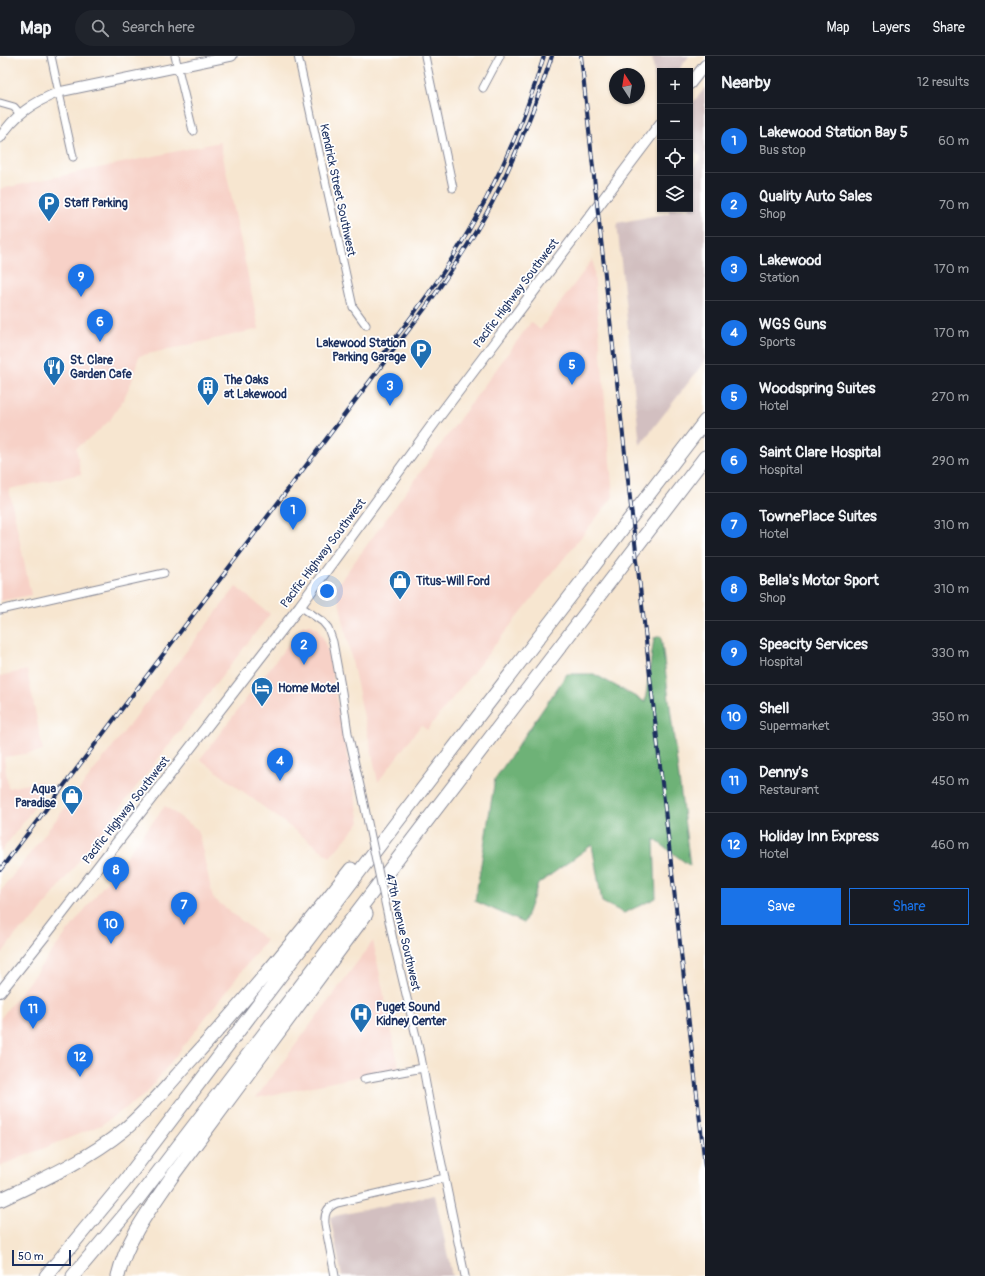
<!DOCTYPE html>
<meta charset="utf-8">
<style>
:root{--surface:#171b24;--page:#20242c;--text:#f1f3f6;--muted:#9ea1a6;--line:#363941;--accent:#1a73e8}
body{margin:0;font-family:Pangolin,sans-serif;background:var(--page);color:var(--text)}
.controls{position:absolute;right:12px;top:12px;display:grid;overflow:hidden;border-radius:0px;box-shadow:0 1px 3px #0004}
.controls button{width:36px;height:36px;display:grid;place-items:center;padding:0;border:0;border-bottom:1px solid var(--line);background:var(--surface);color:var(--text);font:20px sans-serif}
.compass{position:absolute;left:609px;top:12px;width:36px;height:36px;border-radius:50%;background:var(--surface);box-shadow:0 1px 3px #0004;rotate:348deg}
.scale{position:absolute;left:12px;bottom:10px;width:59px;box-sizing:border-box;padding-left:4px;border:2px solid #1b2f5e;border-top:0;font-size:11px;line-height:14px;white-space:nowrap;color:#1b2f5e;-webkit-text-stroke:3px #fff;paint-order:stroke}
.you{position:absolute;left:327px;top:535px;width:14px;height:14px;margin:-10px;border:3px solid #fff;border-radius:50%;background:#1a73e8;box-shadow:0 0 0 6px #1a73e833}
.badge{display:grid;place-items:center;width:26px;height:26px;border-radius:50%;background:var(--accent);color:#fff;font-size:13px;font-weight:700}
.pin{position:absolute;translate:-50% -33px;filter:drop-shadow(0 1px 2px #0008)}
.pin::after{content:'';position:absolute;top:21px;width:14px;height:12px;background:inherit;clip-path:polygon(0 0,100% 0,50% 100%)}
.list{margin:0;padding:0;list-style:none}
h2{display:flex;justify-content:space-between;align-items:center;height:52px;margin:0;padding:0 16px;font-size:17px}
h2 small{font-size:13px;font-weight:400;color:var(--muted)}
.list li{display:grid;grid-template-columns:26px 1fr auto;gap:12px;align-items:center;box-sizing:border-box;height:64px;padding:0 16px;border-top:1px solid var(--line)}
.list b{display:block;font-size:15px;white-space:nowrap}
.list p{margin:0;font-size:13px;white-space:nowrap;color:var(--muted)}
.list em{font-size:13px;font-style:normal;color:var(--muted)}
.actions{display:flex;gap:8px;padding:12px 16px}
.actions a{flex:1;padding:9px 0;border:1px solid var(--accent);border-radius:0px;text-align:center;font-size:14px;color:var(--accent)}
.actions .main{background:var(--accent);color:#fff}
.icon{flex:none;width:22px;height:22px;fill:none;stroke:currentColor;stroke-width:2;stroke-linecap:round;stroke-linejoin:round}
.map{position:relative;flex:none;width:705px;height:1220px;overflow:hidden}
header{display:flex;align-items:center;gap:24px;box-sizing:border-box;height:56px;padding:0 20px;background:var(--surface);border-bottom:1px solid var(--line)}
header strong{font-size:19px}
nav{display:flex;gap:22px;margin-inline-start:auto;font-size:14px}
.search{width:280px;height:36px;background:var(--page);display:flex;align-items:center;gap:10px;box-sizing:border-box;padding:0 14px;border-radius:22px;color:var(--muted);font-size:15px}
main{display:flex}
aside{flex:1;background:var(--surface)}
.map>svg:first-child{display:block}
.built{fill:#f7d1c7}
.industrial{fill:#d2bfc0}
.forest{fill:#6eb277;stroke:#44706a}
.lines{fill:none;stroke-linecap:round;stroke-linejoin:round}
.minor-casing{stroke:#898a97;stroke-width:9}
.tertiary-casing{stroke:#898a97;stroke-width:11}
.secondary-casing{stroke:#898a97;stroke-width:12}
.motorway-casing{stroke:#898a97;stroke-width:15}
.minor{stroke:#fff;stroke-width:7}
.tertiary{stroke:#fff;stroke-width:9}
.secondary{stroke:#fff;stroke-width:10}
.motorway{stroke:#fff;stroke-width:13}
.rail-casing{stroke:#1b2f5e;stroke-width:4}
.rail{stroke:#fff;stroke-width:2.5;stroke-dasharray:8;stroke-linecap:butt}
.minor-bridge-casing{stroke:#898a97;stroke-width:9;stroke-linecap:butt}
.minor-bridge{stroke:#fff;stroke-width:7}
.labels{text-anchor:middle;stroke-width:3.5;stroke-linejoin:round;paint-order:stroke}
.street-label{font-size:12px;fill:#1b2f5e;stroke:#fff}
.poi-label{font-size:12px;font-weight:bold;fill:#1b2f5e;stroke:#fff;text-anchor:start}
</style>
<header>
<strong>Map</strong>
<div class="search"><svg class="icon" aria-label="search" viewBox="0 0 24 24"><circle cx="10" cy="10" r="6"/><path d="M15 15l6 6"/></svg>Search here</div>
<nav><a>Map</a><a>Layers</a><a>Share</a></nav>
</header>
<main>
<div class="map">
<svg width="705" height="1220" viewBox="0 0 705 1220">
<rect width="100%" height="100%" fill="#fff"/>
<filter id="ink" filterUnits="userSpaceOnUse"><feTurbulence type="fractalNoise" baseFrequency=".025" numOctaves="2"/><feDisplacementMap in="SourceGraphic" scale="8" xChannelSelector="R" yChannelSelector="G"/><feConvolveMatrix kernelMatrix="1 2 1 2 8 2 1 2 1" color-interpolation-filters="sRGB"/></filter>
<filter id="wash" filterUnits="userSpaceOnUse"><feTurbulence type="fractalNoise" baseFrequency=".012" numOctaves="4" result="noise"/><feDisplacementMap in="SourceGraphic" scale="16" xChannelSelector="R" yChannelSelector="G"/><feGaussianBlur stdDeviation="0.9" result="paint"/><feColorMatrix in="noise" values="0 0 0 0 0 0 0 0 0 0 0 0 0 0 0 0 0 1.4 0 .05"/><feComposite in="paint" operator="in"/></filter>
<g filter="url(#wash)">
<rect width="100%" height="100%" fill="#f7e6d0"/>
<!-- built -->
<path class="built" d="M220,86l39,187 -120,27 -7,25 -8,17 -14,22 -16,15 -18,13 5,26 -72,15 22,106 -31,6v-412z
M593,203l20,238 -186,233 -6,-5 -43,57 -42,-195 195,-265 9,8z
M236,531l34,27 -235,304 -18,15 -17,23v-64z
M303,569h8l6,3 6,10 5,13 32,171 -30,35 -130,-98z
M27,614l16,81 -39,6 4,31 34,-7 -5,8 2,12 -39,52v-177z
M165,750l33,24 15,68 53,42 -120,154 -45,31 -101,41v-147z
M373,885l26,127 -143,30z"/>
<!-- industrial -->
<path class="industrial" d="M652,0h37l-11,15h-18v24l-3,4z
M705,32v273l-65,84 -23,-222 52,-10v-4h21v-36l11,-16 -11,-9v-42z
M435,1139l17,81h-110l-12,-59z"/>
<!-- forest -->
<path class="forest" d="M661,580l29,230 -36,-27 2,59 -32,15 -22,-11 -10,-57 -54,39 -14,39 -49,-22 20,-122 72,-105h27l51,28 9,-64z"/>
</g>
<g filter="url(#ink)">
<g class="lines">
<!-- minor casing -->
<g class="minor-casing">
<path id="minor" d="M51,0l22,101
M175,0l18,75
M298,0l55,251 13,18
M425,0l28,132
M483,32l17,-32
M0,47l14,4 6,7
M300,550l23,16 5,6 5,14 9,50 6,41 13,57
M0,554l164,-37
M393,884l28,117 10,54 34,165
M364,1023l59,-11
M335,1220l-10,-52c-1,-11 2,-17 12,-21l108,-25"/>
</g>
<!-- tertiary casing -->
<g class="tertiary-casing">
<path id="tertiary" d="M0,82c14,-23 34,-36 59,-46l173,-36"/>
</g>
<!-- secondary casing -->
<g class="secondary-casing">
<path id="secondary" d="M690,28l15,-19
M0,936l47,-59 253,-327 134,-183 226,-299"/>
</g>
<!-- motorway casing -->
<g class="motorway-casing">
<path id="motorway" d="M0,1144c42,-20 87,-40 124,-70 24,-20 44,-45 65,-68 57,-62 110,-127 162,-193
M46,1220l78,-94 273,-360 308,-401
M73,1220l64,-76 568,-743
M118,1220c9,-38 34,-70 55,-101l193,-261"/>
</g>
<!-- minor -->
<use href="#minor" class="minor"/>
<!-- tertiary -->
<use href="#tertiary" class="tertiary"/>
<!-- secondary -->
<use href="#secondary" class="secondary"/>
<!-- motorway -->
<use href="#motorway" class="motorway"/>
<!-- rail casing -->
<g class="rail-casing">
<path id="rail" d="M581,0l14,130 110,980
M379,304c21,-29 43,-56 63,-86 44,-67 79,-141 102,-218
M0,814l426,-563c24,-34 47,-68 66,-104 24,-47 43,-96 60,-147"/>
</g>
<!-- rail -->
<use href="#rail" class="rail"/>
<!-- minor-bridge casing -->
<g class="minor-bridge-casing">
<path id="minor-bridge" d="M361,734l32,150"/>
</g>
<!-- minor-bridge -->
<use href="#minor-bridge" class="minor-bridge"/>
</g>
</g>
<!-- icons -->
<defs>
<g id="parking-pin" transform="scale(1.15)"><path d="M0 17L-7.5 6A9.5 9.5 0 1 1 7.5 6Z" fill="#1f6fb2" stroke="#fff"/><path d="M-3.5-5.5H1a3.5 3.5 0 0 1 0 7H-1V5.5H-3.5ZM-1-3.4V-.6H.8a1.4 1.4 0 0 0 0-2.8Z" fill="#fff"/></g>
<g id="restaurant-pin" transform="scale(1.15)"><path d="M0 17L-7.5 6A9.5 9.5 0 1 1 7.5 6Z" fill="#1f6fb2" stroke="#fff"/><path d="M-5-6h1v4h1v-4h1v4h1v-4h1v5L-1.5 .5V6h-2V.5L-5-1ZM5-6V6H3V1.5H1.5Q1.5-4 5-6Z" fill="#fff"/></g>
<g id="building-pin" transform="scale(1.15)"><path d="M0 17L-7.5 6A9.5 9.5 0 1 1 7.5 6Z" fill="#1f6fb2" stroke="#fff"/><path d="M-4-6H4V6H1V3H-1V6H-4ZM-2.5-4.3h1.7v1.8h-1.7ZM.8-4.3h1.7v1.8H.8ZM-2.5-1h1.7V.8h-1.7ZM.8-1h1.7V.8H.8Z" fill="#fff"/></g>
<g id="shop-pin" transform="scale(1.15)"><path d="M0 17L-7.5 6A9.5 9.5 0 1 1 7.5 6Z" fill="#1f6fb2" stroke="#fff"/><path d="M-5-2.5h2.3a2.7 3.5 0 0 1 5.4 0H5L5.5 6h-11ZM-1.5-2.5h3a1.5 2.3 0 0 0-3 0Z" fill="#fff"/></g>
<g id="hotel-pin" transform="scale(1.15)"><path d="M0 17L-7.5 6A9.5 9.5 0 1 1 7.5 6Z" fill="#1f6fb2" stroke="#fff"/><path d="M-6-4.5h1.5V1H6V5H4.5V3h-9V5H-6ZM-4 0a1.8 1.8 0 1 1 3.6 0ZM.5 0V-2.5h3Q6-2.5 6 0Z" fill="#fff"/></g>
<g id="hospital-pin" transform="scale(1.15)"><path d="M0 17L-7.5 6A9.5 9.5 0 1 1 7.5 6Z" fill="#1f6fb2" stroke="#fff"/><path d="M-5-5h3v3.5h4V-5h3V5h-3V1.5h-4V5h-3Z" fill="#fff"/></g>
</defs>
<g fill-rule="evenodd">
<use href="#parking-pin" x="49" y="147"/>
<use href="#parking-pin" x="421" y="294"/>
<use href="#restaurant-pin" x="54" y="311"/>
<use href="#building-pin" x="208" y="331"/>
<use href="#shop-pin" x="400" y="525"/>
<use href="#hotel-pin" x="262" y="632"/>
<use href="#shop-pin" x="72" y="740"/>
<use href="#hospital-pin" x="361" y="958"/>
</g>
<g class="labels">
<!-- street labels -->
<g class="street-label">
<text transform="translate(338 134) rotate(78)" y="4">Kendrick Street Southwest</text>
<text transform="translate(516 237) rotate(-53)" y="4">Pacific Highway Southwest</text>
<text transform="translate(323 497) rotate(-53)" y="4">Pacific Highway Southwest</text>
<text transform="translate(126 754) rotate(-52)" y="4">Pacific Highway Southwest</text>
<text transform="translate(403 876) rotate(77)" y="4">47th Avenue Southwest</text>
</g>
<!-- poi labels -->
<g class="poi-label">
<text x="64" y="151">Staff Parking</text>
<text x="406" y="291" text-anchor="end">Lakewood Station<tspan x="406" dy="14">Parking Garage</tspan></text>
<text x="70" y="308">St. Clare<tspan x="70" dy="14">Garden Cafe</tspan></text>
<text x="224" y="328">The Oaks<tspan x="224" dy="14">at Lakewood</tspan></text>
<text x="416" y="529">Titus-Will Ford</text>
<text x="278" y="636">Home Motel</text>
<text x="56" y="737" text-anchor="end">Aqua<tspan x="56" dy="14">Paradise</tspan></text>
<text x="376" y="955">Puget Sound<tspan x="376" dy="14">Kidney Center</tspan></text>
</g>
</g>
</svg>
<div class="controls">
<button>+</button>
<button>−</button>
<button><svg class="icon" aria-label="locate" viewBox="0 0 24 24"><circle cx="12" cy="12" r="6"/><path d="M12 2v4M12 18v4M2 12h4M18 12h4"/></svg></button>
<button><svg class="icon" aria-label="layers" viewBox="0 0 24 24"><path d="M12 4l9 5-9 5-9-5zM3 14l9 5 9-5"/></svg></button>
</div>
<svg class="compass" viewBox="-18 -18 36 36"><path d="M0-13l5 13h-10z" fill="#e53935"/><path d="M0 13l5-13h-10z" fill="#9ea1a6"/></svg>
<div class="scale">50 m</div>
<div class="you"></div>
<div class="pin badge" style="left:293px;top:474px">1</div>
<div class="pin badge" style="left:304px;top:609px">2</div>
<div class="pin badge" style="left:390px;top:350px">3</div>
<div class="pin badge" style="left:280px;top:725px">4</div>
<div class="pin badge" style="left:572px;top:329px">5</div>
<div class="pin badge" style="left:100px;top:286px">6</div>
<div class="pin badge" style="left:184px;top:869px">7</div>
<div class="pin badge" style="left:116px;top:834px">8</div>
<div class="pin badge" style="left:81px;top:241px">9</div>
<div class="pin badge" style="left:111px;top:888px">10</div>
<div class="pin badge" style="left:33px;top:973px">11</div>
<div class="pin badge" style="left:80px;top:1021px">12</div>
</div>
<aside>
<h2>Nearby<small>12 results</small></h2>
<ul class="list">
<li><span class="badge">1</span><div><b>Lakewood Station Bay 5</b><p>Bus stop</p></div><em>60 m</em></li>
<li><span class="badge">2</span><div><b>Quality Auto Sales</b><p>Shop</p></div><em>70 m</em></li>
<li><span class="badge">3</span><div><b>Lakewood</b><p>Station</p></div><em>170 m</em></li>
<li><span class="badge">4</span><div><b>WGS Guns</b><p>Sports</p></div><em>170 m</em></li>
<li><span class="badge">5</span><div><b>Woodspring Suites</b><p>Hotel</p></div><em>270 m</em></li>
<li><span class="badge">6</span><div><b>Saint Clare Hospital</b><p>Hospital</p></div><em>290 m</em></li>
<li><span class="badge">7</span><div><b>TownePlace Suites</b><p>Hotel</p></div><em>310 m</em></li>
<li><span class="badge">8</span><div><b>Bella's Motor Sport</b><p>Shop</p></div><em>310 m</em></li>
<li><span class="badge">9</span><div><b>Speacity Services</b><p>Hospital</p></div><em>330 m</em></li>
<li><span class="badge">10</span><div><b>Shell</b><p>Supermarket</p></div><em>350 m</em></li>
<li><span class="badge">11</span><div><b>Denny's</b><p>Restaurant</p></div><em>450 m</em></li>
<li><span class="badge">12</span><div><b>Holiday Inn Express</b><p>Hotel</p></div><em>460 m</em></li>
</ul>
<div class="actions"><a class="main">Save</a><a>Share</a></div>
</aside>
</main>
